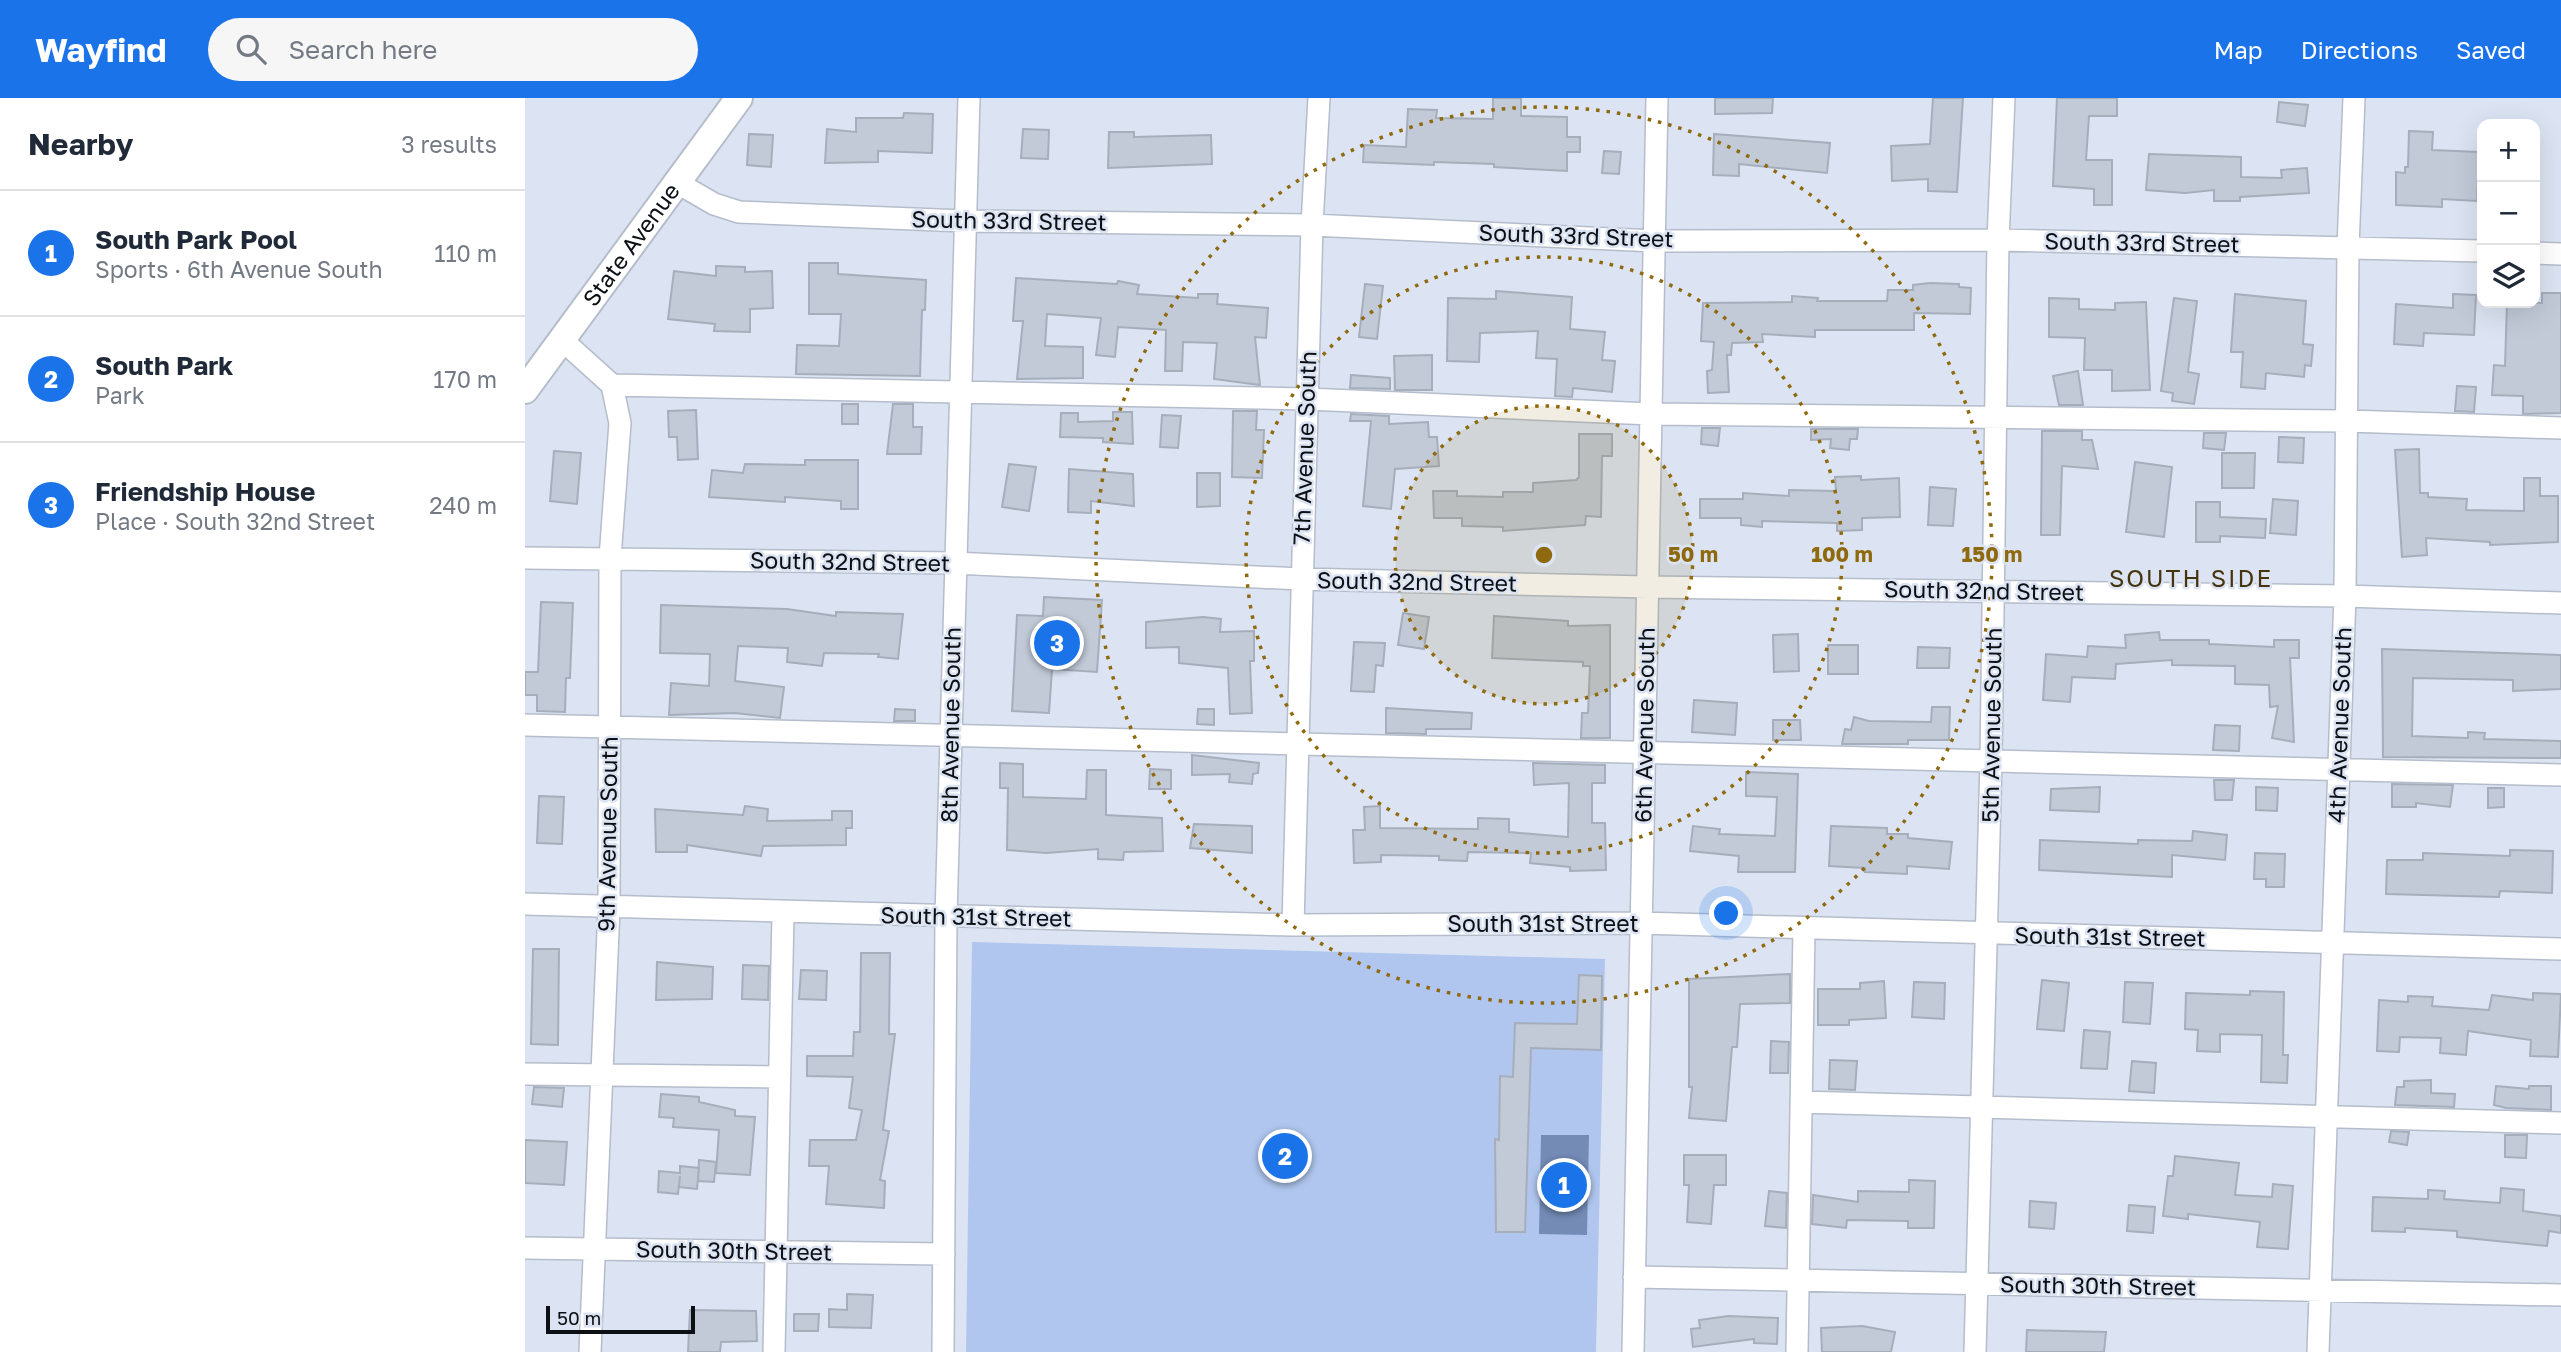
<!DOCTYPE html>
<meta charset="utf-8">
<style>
:root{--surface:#fff;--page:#f6f6f7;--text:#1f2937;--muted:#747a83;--line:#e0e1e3;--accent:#1a73e8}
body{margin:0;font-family:"Golos Text",sans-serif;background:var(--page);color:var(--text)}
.controls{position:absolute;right:21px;top:21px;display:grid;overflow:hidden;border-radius:14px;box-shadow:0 7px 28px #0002}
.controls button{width:63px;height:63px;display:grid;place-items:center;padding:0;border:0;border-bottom:2px solid var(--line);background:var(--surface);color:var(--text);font:35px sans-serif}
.scale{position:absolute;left:21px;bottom:18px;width:149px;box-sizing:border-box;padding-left:7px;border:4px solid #0c0f13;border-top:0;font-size:19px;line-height:24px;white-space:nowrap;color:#0c0f13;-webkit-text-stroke:5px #dce4f3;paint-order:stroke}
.you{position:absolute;left:1202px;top:816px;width:24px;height:24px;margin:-18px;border:5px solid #fff;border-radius:50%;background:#1a73e8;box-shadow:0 0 0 10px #1a73e833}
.badge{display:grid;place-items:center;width:46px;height:46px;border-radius:50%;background:var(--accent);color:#fff;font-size:23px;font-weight:700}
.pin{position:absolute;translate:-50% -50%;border:4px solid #fff;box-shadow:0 2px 7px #0006}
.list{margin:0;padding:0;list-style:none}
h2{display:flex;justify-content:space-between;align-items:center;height:91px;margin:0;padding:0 28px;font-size:30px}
h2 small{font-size:23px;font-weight:400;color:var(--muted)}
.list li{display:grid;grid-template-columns:46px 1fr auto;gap:21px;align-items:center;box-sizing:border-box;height:126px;padding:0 28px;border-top:2px solid var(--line)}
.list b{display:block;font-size:26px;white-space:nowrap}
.list p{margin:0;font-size:23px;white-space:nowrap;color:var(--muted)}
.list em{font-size:23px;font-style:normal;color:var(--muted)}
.icon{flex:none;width:38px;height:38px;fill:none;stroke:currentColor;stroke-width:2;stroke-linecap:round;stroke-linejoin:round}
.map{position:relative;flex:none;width:2036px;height:1254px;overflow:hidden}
header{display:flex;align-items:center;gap:42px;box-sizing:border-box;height:98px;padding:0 35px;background:var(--accent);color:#fff}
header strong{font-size:33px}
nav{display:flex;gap:38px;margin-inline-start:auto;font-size:24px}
.search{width:490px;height:63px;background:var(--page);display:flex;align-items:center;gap:18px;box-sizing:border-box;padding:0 24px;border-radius:38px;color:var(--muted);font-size:26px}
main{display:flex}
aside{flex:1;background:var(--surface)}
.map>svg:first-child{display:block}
.green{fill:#b0c6ee}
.water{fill:#748bb6}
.building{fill:#c2cad8;stroke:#a6aebb;stroke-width:2}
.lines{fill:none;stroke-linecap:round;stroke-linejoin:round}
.minor-casing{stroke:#b5bdcb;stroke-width:24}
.major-casing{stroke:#b5bdcb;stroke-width:30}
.minor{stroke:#fff;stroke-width:21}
.major{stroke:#fff;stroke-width:26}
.ring{fill:none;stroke:#8f690e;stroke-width:3.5;stroke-dasharray:3.5 7}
.labels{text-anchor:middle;stroke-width:5;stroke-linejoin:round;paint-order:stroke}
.street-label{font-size:23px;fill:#0c0f13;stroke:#dce4f3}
.neighbourhood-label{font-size:24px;letter-spacing:2px;fill:#46340c;stroke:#dce4f3}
.centre{fill:#8f690e;stroke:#dce4f3;stroke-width:3.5}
.ring-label{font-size:21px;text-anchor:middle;font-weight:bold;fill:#8f690e;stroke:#dce4f3;stroke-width:5;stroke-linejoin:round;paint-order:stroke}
</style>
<header>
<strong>Wayfind</strong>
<div class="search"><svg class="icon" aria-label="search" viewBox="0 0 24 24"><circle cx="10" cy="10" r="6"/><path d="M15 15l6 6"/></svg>Search here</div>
<nav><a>Map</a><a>Directions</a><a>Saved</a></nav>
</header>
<main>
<aside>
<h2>Nearby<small>3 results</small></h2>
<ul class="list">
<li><span class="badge">1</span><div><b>South Park Pool</b><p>Sports · 6th Avenue South</p></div><em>110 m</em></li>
<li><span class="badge">2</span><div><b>South Park</b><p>Park</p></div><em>170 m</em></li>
<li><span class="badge">3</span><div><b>Friendship House</b><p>Place · South 32nd Street</p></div><em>240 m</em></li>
</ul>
</aside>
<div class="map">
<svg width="2036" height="1254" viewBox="0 0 2036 1254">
<rect width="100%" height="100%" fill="#dce4f3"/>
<!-- green -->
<path class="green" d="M447,844l633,17 -9,393h-630z"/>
<!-- water -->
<path class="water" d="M1016,1037h48l-2,100 -48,-1z"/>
<!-- building -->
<path class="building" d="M968,0h28v18l46,1v20h13v15h-13v19l-73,-4v-3l-60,-2v3l-71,-3 1,-17 42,2 2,-38 29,1 -1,8 57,1z
M1190,0h58l-1,15 -57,1z
M1408,0h30l-6,94 -29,-1v-12l-36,2 -1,-35 39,-2z
M1532,0h60v18h-28l-3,44h26v45h-18v-16l-41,-3z
M1754,4l29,3 -3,21 -28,-4z
M379,15l29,1 -1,39 -54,-2v11l-53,1 2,-34 29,3v-14h47z
M498,31l26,1 -1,29 -27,-1z
M1884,33l24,1 -1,18 47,2 -2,49 -35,-2v8l-46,-2v-33l9,1v-6h3z
M584,34h25v5l77,-2 1,29 -104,4z
M224,36l24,1 -2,32 -24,-2z
M1189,36l116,9 -3,30 -88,-9v12l-26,-1z
M1079,53l17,1 -2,22 -17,-1z
M1624,56l92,3v20l41,1 -1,-8 26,-2 2,25 -69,4v4h-26v-11l-29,3 -39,-3z
M284,165h29v11l88,6 -1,30h-3l-2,66 -124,-2 1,-29 42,1 2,-32h-32z
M191,168l29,1v5l27,-1 1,37 -23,1v23l-36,-1 1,-7 -47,-5 6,-48 42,5z
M491,180l101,6 1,-3 21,4 -2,9 61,4v-4h20l-1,10 51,4 -2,30 -11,-1 5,48 -46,-6 3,-36 -34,-1 -1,29h-17l1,-41 -48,-3 -3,30 -19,-2 5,-37 -54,-4 -2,32 38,1v31l-66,1 6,-58h-10z
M840,186l18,2 -6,53 -18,-2z
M1434,186v3l12,1 -1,26 -56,-1v17h-99v7l-53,-3 1,8 -31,1 -1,12h-4l2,37 -21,1 -1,-22 5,-1 2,-28 -13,-1 2,-38 89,-1v-6l26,2 -1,3h70l1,-11h25v-5l17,-2z
M971,193l76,6 -2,32 35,3 -3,28 13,1 -3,31 -39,-4 -1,9 -17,-1 2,-37 -21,-1 2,-27 -58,2 -1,29 -32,-1 1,-63 48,1z
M2017,195h19v120l-38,1v-18l-31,-1 2,-30 11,1 2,-63h35z
M1710,196l71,7 -3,43 10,1 -2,21 -6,-1 -1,12 -38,-4 -1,16 -24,-2 2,-35h-12z
M1928,196l23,1 -2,40 -50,-2 -1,13 -29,-2 2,-40 57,4z
M1524,200l30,1v10l36,1v-7l31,-1 4,88 -38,1v-21h-28l1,-32 -36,-1z
M1649,200l23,3 -9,71 11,2 -5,30 -22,-3 1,-8 -12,-2z
M907,257v35h-37l-1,-34z
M1553,273l5,34h-24l-6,-29z
M826,277l39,3v11l-40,-1z
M1932,288l19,1 -2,25 -19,-1z
M317,306h16v20h-16z
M368,306h20v23h9l-1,27h-34z
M171,312l2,49 -20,1 -1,-23h-8l-1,-26z
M708,313h24l-1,19h8l-2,48 -30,-1z
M588,314h19l1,32 -30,-2v-4l-43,-1 1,-24h17v9l35,-1z
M826,316l38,2v8l39,-2 1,15h8l2,29 -44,3 -4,40 -28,-3 8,-85h-21z
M637,317l19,1 -3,32 -18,-1z
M1177,330h18l-2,18 -17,-2z
M1286,331h47l-1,10h-7l-1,11 -19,-2 1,-9 -20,1z
M1517,333h40v9h10l6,29 -36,-3 -2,69h-19z
M1679,335h22l-2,17 -21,-2z
M1054,336h33v22h-10l-1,61 -15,-1 -1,9 -82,6v-4l-41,-1v-8h-28l-1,-27h24v5l46,1v-5h30v-9l43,-3 3,-3z
M1754,339l25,1 -1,25 -25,-1z
M1894,351l1,44h8v4l39,2 -1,11 58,1v-33h16v18h18v46l-68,3v-3l-64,-4 1,17 -25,2 -7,-107z
M29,353l27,2 -4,51 -27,-3z
M1697,355h33l-1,35h-32z
M280,362h53v49h-17v-8l-56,-4v5l-76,-5 3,-27 31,3 2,-9 60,1z
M1610,364l37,5 -8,70 -38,-5z
M484,366l27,3 -7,44 -27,-4z
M544,371l64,5 1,32 -43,-5v12l-23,-1z
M672,375h23v33l-23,1z
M1336,378v4l38,-2 1,39 -38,1v12l-25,1v-8l-75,-2v6l-21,-2v-7h-41v-19h43v-6l46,3v-6l47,1 -1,-14z
M1405,389l26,2 -3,37 -25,-1z
M1748,401l25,2 -2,34 -26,-2z
M1671,404h24v15l46,2 -1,19 -45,-2v6h-24z
M519,499l58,3 -5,72 -45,-3 -3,44 -37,-2 5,-96 26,1z
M16,504l32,1 -3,75h-4l-1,34 -28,-1v-16h-12v-23h13z
M136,507l126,4 49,7v-4l67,2 -5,45 -20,-2 1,-3 -55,-1 -2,13 -35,-4 1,-14 -50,-2 -3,35 49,6 -4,31 -45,-5 -66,2 2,-32 38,3 1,-32 -50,-1z
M878,515l26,4 -5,32 -26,-4z
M969,518l74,5v5l42,-1v113h-29l1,-25h6l2,-47h-7v-4l-91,-4z
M678,519l18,2 -1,13 34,-1v30h-4l2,52 -22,1 -2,-46 -49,-5v-16l-33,1v-26z
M1634,534l1,8h49v4l65,3v-7h25v18h-9l4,84 -22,-4 6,-32 -8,1 -1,-22 -34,-1v-18l-63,-1v-5l-56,4 -1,15 -43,-2 -2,25 -27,-2 3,-46 41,3 1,-11 38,2 -1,-13z
M1273,536l1,37 -25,1 -1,-37z
M829,544l31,1 -2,23 -7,-1 -2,27 -23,-1z
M1303,547h30v29h-30z
M1393,549l32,1 -1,20h-32z
M1857,551l179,6v34l-48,2v-11l-100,-2 -1,58 56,2v-6l17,1 -1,6 77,2v17l-178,-1z
M1169,602l43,3 -2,32 -43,-3z
M1407,609h18l-1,33h-41v4h-66l3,-15 6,1 3,-13 15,4 62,1z
M861,610l86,5 -1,16h-45v5l-40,-1z
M370,611l20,1v11h-21z
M673,611h16v16l-17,-1z
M1248,622h27l1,20h-28z
M1690,627l25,1 -1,25 -26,-1z
M667,657l67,8 -1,10 -5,1 -1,10 -23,-2 1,-8 -38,1z
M475,665l23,1v33l63,2 1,-29h19v45l56,3 1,33 -39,1 -1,8 -25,-1v-10l-52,4 -39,-3 1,-62h-8z
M1008,665l72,2v18h-13v40h13l1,47 -36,1v-4l-40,-4 1,-10 -63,-1 -1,9 -28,-1v-4l-58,-1v7l-27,1 -1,-33h12l-1,-23 16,-1v22l98,1v-11l31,1v13l59,5 1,-54 -35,2z
M625,671l21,1v19h-22z
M1221,674l52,2 -3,98h-57l1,-16 -49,-5 3,-25 27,3 -1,5 56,2 2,-39 -31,-1z
M1689,682h20l-2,20h-17z
M1867,686l61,1 -3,22 -34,-4v4h-24z
M1575,689l-1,25 -49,-2 1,-21z
M1731,689l22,1 -1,23 -21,-1z
M1963,690h16v19l-16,1z
M14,698l25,1 -2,47 -25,-1z
M220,708l23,3 -1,12 65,-1v-9h20v17h-6v17l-83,1 -2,10 -74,-11v7h-31l-1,-43 88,6z
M669,726l58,2v27l-62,-5z
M1306,728l56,2v6h21v4l44,4 -3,27 -42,-3v8l-42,-2v-4l-36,-2z
M1668,733l34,4 -2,25 -53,-5v22l-133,-7 1,-30 98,4v-4l54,1z
M1985,752l43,1 -1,42 -52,-2 -1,6 -113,-3 1,-34h36v-7l87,3z
M1730,755l30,1 -1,33h-18v-8h-12z
M8,851h26l-1,96 -27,-1z
M336,855h29l-1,81h6l-12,96 6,1 -9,49 5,1 -1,27 -58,-4 3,-38h-20l1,-26h46l6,-30 -13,-2 4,-31 -46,-1v-20h46l1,-24h6z
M132,864l56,5 -1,32 -56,1z
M218,867l26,1 -1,34 -26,-1z
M276,872l26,1 -1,29 -27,-1z
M1265,876v29l-50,1 -3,43h-5l-6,74 -37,-3 3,-31h-3v-108z
M1054,877l23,1 -1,74 -70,-2 -6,184h-29l-1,-93 4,1 1,-64 13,1 2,-54 62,1z
M1517,882l27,3 -5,48 -27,-2z
M1359,883l2,37 -37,2v5h-31v-36h42v-6z
M1389,884l31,1 -1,36 -32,-2z
M1600,884l28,1 -3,41 -27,-2z
M1725,893l34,1 -1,63h5l-1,28 -26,-1 1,-47 -42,-1v18l-23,-1 1,-21 -13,-1 1,-36 64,2z
M2008,895l28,1 -3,63 -28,-1 1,-16 -63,-9 -2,24 -26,-2 1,-15 -41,-1 -1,15 -22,-1 2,-51 29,2v-6l25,1 -1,9 57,4 3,-15 41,5z
M1559,932l26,2 -3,37 -26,-1z
M1246,943l18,1 -1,31h-18z
M1305,962l27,1 -2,29 -26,-1z
M1607,963l24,2 -2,30 -25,-2z
M1906,982v13l24,1 -1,13 -59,-2 2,-18h7v-6z
M1971,988l33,3v-3h22v24l-45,-2 -12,-3z
M9,989l30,1 -2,19 -30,-3z
M136,996l38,3v5l36,8v6l20,1 -5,58 -34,-2 3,-43 -46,-3 1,-9 -15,-1z
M1866,1033l18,1 -2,13 -18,-3z
M1980,1037h22l-1,23 -21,-1z
M0,1042l42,2 -3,43 -39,-2z
M1159,1057h42v30h-12l-3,39 -24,-2 2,-37h-5z
M1650,1058l64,7 -4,32 37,2 1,-13 20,2 -5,63 -31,-2 3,-25 -72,-8v5l-25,-3 5,-40h5z
M174,1062l17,2 -2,20 -16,-1z
M155,1068l19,2 -2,21 -18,-2 1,-11 -2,18 -20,-2 1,-21 21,2z
M1384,1082l26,1 -1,47h-26v-7l-61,-1 -1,8 -34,-4 1,-29 45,7v-11l51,1z
M1976,1090l23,2 -1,21 38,5v17l-12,-2 -2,15 -90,-9v-6l-52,-3v4l-33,-1 1,-34 55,2v-9l17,1 -1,8 56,4z
M1244,1093l18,2 -1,35 -21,-2z
M1505,1103l26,2 -2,26 -25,-2z
M1604,1107l26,2 -2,26 -26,-2z
M322,1196l26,1 -2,33 -42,-1v-18l18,1z
M165,1212l66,1 1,30 -36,1 -1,10h-32z
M269,1216h25l-1,17h-24z
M1203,1218l50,2 -1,26 -23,-1v-4l-61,8 -2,-18 9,-1 -1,-8z
M1337,1228l33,6 -4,20h-69l-1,-24z
M1502,1232l79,2 -2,20h-78z"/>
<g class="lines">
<!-- minor casing -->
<g class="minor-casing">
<path id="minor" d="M151,84l38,22 25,8 225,9 348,4 343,16 343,-1 484,11
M2010,155l26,1
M36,241l51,46 8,38 -10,135 -1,350 -19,444
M87,287l695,14 344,15 697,7 213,7
M0,460l429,5 347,16 347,8 697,9 216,7
M0,627l2036,50
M0,806l768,21 348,-2 920,26
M768,827l19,-700 7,-127
M0,976l254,3
M1276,1004l760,21
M0,1150l419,6
M1109,1179l927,18
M249,1254l9,-439
M418,1254l3,-436 23,-818
M1108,1254l24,-1254
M1272,1254l7,-423
M1450,1254l16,-591 7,-521 6,-142
M1793,1254l27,-756 3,-349 6,-149"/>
</g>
<!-- major casing -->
<g class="major-casing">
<g id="major">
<path id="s1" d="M0,292l214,-292"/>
</g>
</g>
<!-- minor -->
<use href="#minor" class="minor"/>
<!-- major -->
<use href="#major" class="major"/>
</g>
<!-- distance rings -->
<circle cx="1019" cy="457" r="149" fill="#8f690e" fill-opacity=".12"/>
<g class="ring">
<circle cx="1019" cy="457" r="149"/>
<circle cx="1019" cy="457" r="298"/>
<circle cx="1019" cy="457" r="448"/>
</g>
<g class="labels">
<!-- street labels -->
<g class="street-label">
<text transform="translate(484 123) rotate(1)" y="8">South 33rd Street</text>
<text transform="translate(1051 138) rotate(2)" y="8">South 33rd Street</text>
<text dy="8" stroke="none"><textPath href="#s1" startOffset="180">State Avenue</textPath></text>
<text transform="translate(1617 145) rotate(1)" y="8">South 33rd Street</text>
<text transform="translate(780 350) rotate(-88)" y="8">7th Avenue South</text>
<text transform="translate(325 464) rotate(1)" y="8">South 32nd Street</text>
<text transform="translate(892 484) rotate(1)" y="8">South 32nd Street</text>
<text transform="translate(1459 493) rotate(1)" y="8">South 32nd Street</text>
<text transform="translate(426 627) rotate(-89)" y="8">8th Avenue South</text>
<text transform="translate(1120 627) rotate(-89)" y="8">6th Avenue South</text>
<text transform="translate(1467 627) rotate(-89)" y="8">5th Avenue South</text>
<text transform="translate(1815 627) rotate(-88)" y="8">4th Avenue South</text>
<text transform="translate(83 736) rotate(-89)" y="8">9th Avenue South</text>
<text transform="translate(451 819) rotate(1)" y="8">South 31st Street</text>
<text x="1018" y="834">South 31st Street</text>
<text transform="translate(1585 839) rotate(1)" y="8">South 31st Street</text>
<text transform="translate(209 1153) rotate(1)" y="8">South 30th Street</text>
<text transform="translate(1573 1188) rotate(1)" y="8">South 30th Street</text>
</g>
<!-- neighbourhood labels -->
<g class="neighbourhood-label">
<text x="1666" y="489">SOUTH SIDE</text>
</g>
</g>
<circle cx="1019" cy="457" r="10" class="centre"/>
<g class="ring-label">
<text x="1168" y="464">50 m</text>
<text x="1317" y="464">100 m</text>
<text x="1467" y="464">150 m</text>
</g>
</svg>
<div class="controls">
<button>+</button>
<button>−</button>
<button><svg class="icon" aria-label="layers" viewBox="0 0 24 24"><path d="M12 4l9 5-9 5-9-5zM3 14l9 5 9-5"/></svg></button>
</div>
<div class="scale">50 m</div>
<div class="you"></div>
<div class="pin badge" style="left:1039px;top:1087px">1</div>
<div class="pin badge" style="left:760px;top:1058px">2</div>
<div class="pin badge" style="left:532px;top:545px">3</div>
</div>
</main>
